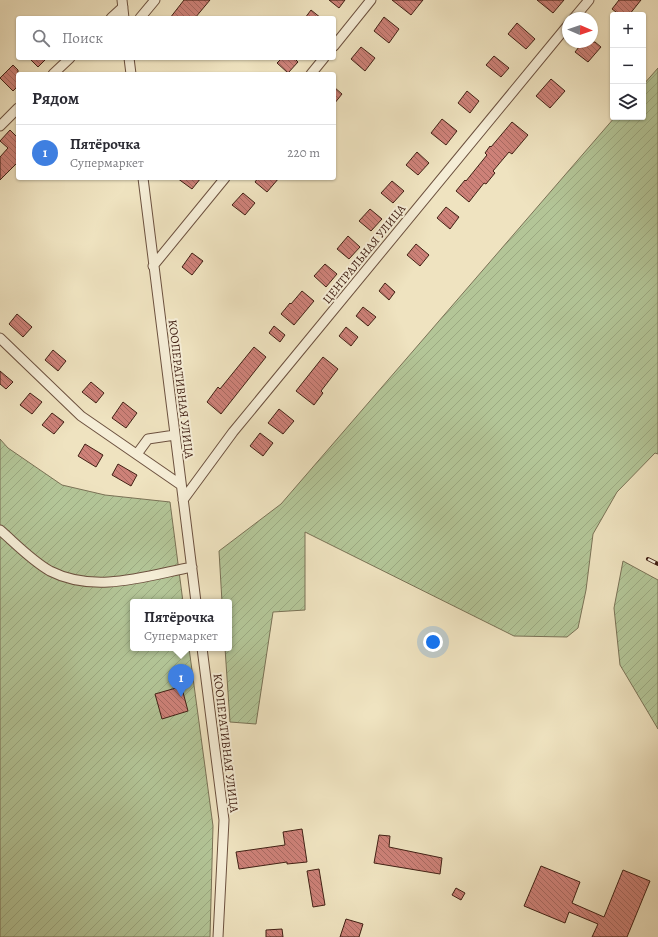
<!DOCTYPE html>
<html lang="ru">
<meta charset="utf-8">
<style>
:root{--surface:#fff;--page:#f7f7f7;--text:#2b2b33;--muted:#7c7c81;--line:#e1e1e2;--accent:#8f2418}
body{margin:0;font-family:Alegreya,serif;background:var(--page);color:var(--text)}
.controls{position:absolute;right:12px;top:12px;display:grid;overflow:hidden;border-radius:4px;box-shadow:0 1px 3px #0004}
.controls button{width:36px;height:36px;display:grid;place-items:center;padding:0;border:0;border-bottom:1px solid var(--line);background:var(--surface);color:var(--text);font:20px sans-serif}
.compass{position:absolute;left:562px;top:12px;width:36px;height:36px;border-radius:50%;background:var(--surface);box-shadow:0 1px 3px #0004;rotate:92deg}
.you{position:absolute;left:433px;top:642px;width:14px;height:14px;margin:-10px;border:3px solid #fff;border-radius:50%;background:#1a73e8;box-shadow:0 0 0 6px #1a73e833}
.badge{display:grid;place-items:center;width:26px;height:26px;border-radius:50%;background:var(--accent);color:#fff;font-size:13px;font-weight:700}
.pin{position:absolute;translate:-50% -33px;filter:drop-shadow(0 1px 2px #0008)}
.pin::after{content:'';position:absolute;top:21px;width:14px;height:12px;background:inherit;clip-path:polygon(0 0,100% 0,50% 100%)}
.popup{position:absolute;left:130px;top:599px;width:102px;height:52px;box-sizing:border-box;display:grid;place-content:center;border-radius:4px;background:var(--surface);filter:drop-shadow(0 1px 3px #0005);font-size:13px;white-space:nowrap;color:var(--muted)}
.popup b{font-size:15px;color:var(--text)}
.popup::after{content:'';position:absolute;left:50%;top:100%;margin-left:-8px;border:8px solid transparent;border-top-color:var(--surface)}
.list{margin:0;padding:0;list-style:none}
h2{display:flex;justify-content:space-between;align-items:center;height:52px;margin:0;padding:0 16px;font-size:17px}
h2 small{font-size:13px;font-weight:400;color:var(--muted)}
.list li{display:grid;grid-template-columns:26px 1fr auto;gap:12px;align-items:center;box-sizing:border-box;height:56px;padding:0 16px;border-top:1px solid var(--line)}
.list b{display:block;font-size:15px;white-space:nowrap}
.list p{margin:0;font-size:13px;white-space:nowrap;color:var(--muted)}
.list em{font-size:13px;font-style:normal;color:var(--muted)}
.icon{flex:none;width:22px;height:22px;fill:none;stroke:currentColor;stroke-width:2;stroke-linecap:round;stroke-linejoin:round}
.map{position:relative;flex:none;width:658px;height:937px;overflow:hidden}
.search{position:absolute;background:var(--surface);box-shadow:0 1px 3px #0004;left:16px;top:16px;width:320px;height:44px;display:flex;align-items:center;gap:10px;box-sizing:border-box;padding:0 14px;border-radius:4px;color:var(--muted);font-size:15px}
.panel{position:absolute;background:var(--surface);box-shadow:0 1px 3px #0004;left:16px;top:72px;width:320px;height:108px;border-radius:4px}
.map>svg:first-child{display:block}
.garden{fill:url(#garden-furrows);stroke:#7a7256}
.building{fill:url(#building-back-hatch);stroke:#412014}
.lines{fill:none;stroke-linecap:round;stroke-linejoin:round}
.minor-casing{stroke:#6c513f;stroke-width:11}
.minor{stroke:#f5edd6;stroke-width:9}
.rail-casing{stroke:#412014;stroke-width:4}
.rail{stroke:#f5edd6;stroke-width:2.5;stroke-dasharray:8;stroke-linecap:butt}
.labels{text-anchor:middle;stroke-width:4;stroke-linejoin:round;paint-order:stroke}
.street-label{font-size:12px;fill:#412014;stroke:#f5edd6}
</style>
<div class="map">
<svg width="658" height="937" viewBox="0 0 658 937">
<defs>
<pattern id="garden-furrows" width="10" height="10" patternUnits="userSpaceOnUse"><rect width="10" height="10" fill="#b3c597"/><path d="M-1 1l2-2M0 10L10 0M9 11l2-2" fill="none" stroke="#9ba981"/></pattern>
<pattern id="building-back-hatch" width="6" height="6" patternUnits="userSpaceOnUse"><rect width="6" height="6" fill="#cd8178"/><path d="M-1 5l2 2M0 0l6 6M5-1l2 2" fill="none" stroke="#a86961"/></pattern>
</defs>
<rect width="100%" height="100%" fill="#efe3c0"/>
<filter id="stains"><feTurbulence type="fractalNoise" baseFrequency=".005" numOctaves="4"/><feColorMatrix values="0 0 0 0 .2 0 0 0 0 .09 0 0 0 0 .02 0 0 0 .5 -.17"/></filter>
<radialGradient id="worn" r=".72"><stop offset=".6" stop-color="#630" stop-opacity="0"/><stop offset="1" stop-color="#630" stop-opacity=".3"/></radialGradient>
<!-- garden -->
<path class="garden" d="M658,68v386l-3,-1 -38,39 -24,42 -7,56 -8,38 -11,9 -53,-1 -209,-104v78l-32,2 -17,112 -26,-2 -5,-74h4v-46h-7l-3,-51 62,-47 334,-387h28v-32z
M0,439l8,9 54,37 43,10 65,7 13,100h-50v46h56l24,178 -3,111h-210z
M623,561l35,19v149l-38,-64 -6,-57z"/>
<!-- building -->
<path class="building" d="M184,0h26l-15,18h-25z
M329,0h16l-6,8z
M392,0h31l-12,15z
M537,0h27l-11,13z
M619,0h22l-12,15h-9l-8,-6z
M311,10l10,8h-16z
M384,17l15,12 -10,14 -15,-12z
M517,23l18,16 -9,10 -18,-15z
M583,42h12l6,5 -13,15 -13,-10z
M361,47l14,11 -10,13 -14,-12z
M494,56l15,12 -8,9 -15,-12z
M29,58h18l-9,9z
M282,58h12l4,4 -10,11 -11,-10z
M13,65l5,5v16l-5,5 -13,-13z
M551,79l14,12 -15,17 -14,-12z
M334,87l8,7 -8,10z
M467,91l12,10 -9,12 -12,-10z
M442,119l15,12 -11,14 -15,-12z
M512,122l16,13 -16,19 -3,-2 -16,19 2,2 -9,11 -2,-1 -15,19 -13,-11 9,-11 1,1 21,-26 -2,-2 5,-7 1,1z
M10,130l8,8v24l-18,18v-23l8,-9 -8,-7z
M417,152l12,11 -11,12 -12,-10z
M177,178h24l-9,11z
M258,178h21l-12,14 -12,-10z
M392,181l12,10 -11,12 -12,-10z
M243,193l12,10 -10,12 -13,-10z
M446,207l13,10 -9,12 -13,-11z
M370,209l12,10 -11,12 -12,-10z
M348,236l12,11 -11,12 -12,-10z
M416,244l13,11 -9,11 -13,-11z
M192,253l11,8 -11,14 -10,-8z
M325,264l12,10 -11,13 -12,-11z
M385,283l10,9 -6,8 -10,-9z
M302,291l12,10 -20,24 -13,-11 9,-11 1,1z
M363,307l13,10 -8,9 -12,-10z
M17,314l15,13 -9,10 -14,-13z
M274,326l11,9 -5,7 -11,-9z
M346,327l12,10 -7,9 -12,-10z
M254,347l12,10 -45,57 -14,-12 11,-15 2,2z
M53,350l13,11 -8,10 -13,-11z
M323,357l15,12 -17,22 2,2 -9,12 -18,-14z
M0,371l13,11 -7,7 -6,-5z
M91,382l13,11 -8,10 -14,-11z
M30,393l12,9 -10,12 -12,-9z
M123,402l14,11 -11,15 -14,-10z
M279,409l15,12 -11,13 -15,-11z
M52,413l12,9 -10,12 -12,-9z
M260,433l13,10 -10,13 -13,-10z
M85,444l18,11 -7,12 -18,-11z
M118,464l19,11 -6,11 -19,-11z
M180,681l8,30 -26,8 -7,-25 21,-6 -2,-5z
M302,829l5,33 -20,2v-2l-48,7 -3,-17 49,-7 -2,-13z
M379,835l11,1 -1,11 53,11 -2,16 -66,-11z
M541,866l39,16 -8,21 32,14 19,-47 27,11 -23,56h-35l6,-13 -29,-12 -4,11 -41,-17z
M319,869l6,36 -12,2 -6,-36z
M456,888l9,5 -4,7 -9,-5z
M346,919l17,5 -4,13h-19z
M282,929l1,8h-17v-7z"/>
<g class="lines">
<!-- minor casing -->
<g class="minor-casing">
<path id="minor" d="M122,0l2,18
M111,18l12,-11
M140,18l15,-18
M574,18l15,-18
M334,46l37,-46
M129,58l2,16
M53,74l17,-16
M311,74l13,-16
M0,126l18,-18
M143,178l53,424
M153,266l72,-88
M0,338l81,78 100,69
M137,454l11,-15 27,-4
M183,500l50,-68 335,-407
M0,530c16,14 32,31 50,41 45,23 96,5 142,-4
M202,648l22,172 -6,117"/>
</g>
<!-- minor -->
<use href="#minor" class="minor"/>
<!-- rail casing -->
<g class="rail-casing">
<path id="rail" d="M648,559l10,5"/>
</g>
<!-- rail -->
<use href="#rail" class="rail"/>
</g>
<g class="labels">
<!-- street labels -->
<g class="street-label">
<text transform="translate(364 254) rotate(-51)" y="4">ЦЕНТРАЛЬНАЯ УЛИЦА</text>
<text transform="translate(181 389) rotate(83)" y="4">КООПЕРАТИВНАЯ УЛИЦА</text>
<text transform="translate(226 743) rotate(83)" y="4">КООПЕРАТИВНАЯ УЛИЦА</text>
</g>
</g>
<rect width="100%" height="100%" filter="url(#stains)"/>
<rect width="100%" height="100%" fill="url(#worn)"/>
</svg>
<div class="controls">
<button>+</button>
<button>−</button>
<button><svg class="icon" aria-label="layers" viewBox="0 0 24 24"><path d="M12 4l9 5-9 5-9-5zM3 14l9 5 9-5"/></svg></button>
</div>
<svg class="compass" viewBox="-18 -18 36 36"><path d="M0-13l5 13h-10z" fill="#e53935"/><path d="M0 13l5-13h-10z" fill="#7c7c81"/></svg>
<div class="you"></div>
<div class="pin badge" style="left:181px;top:697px;background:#3f7fe0">1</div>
<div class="popup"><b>Пятёрочка</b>Супермаркет</div>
<div class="search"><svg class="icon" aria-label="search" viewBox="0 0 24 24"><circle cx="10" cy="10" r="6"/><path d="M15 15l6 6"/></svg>Поиск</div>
<section class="panel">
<h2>Рядом<small></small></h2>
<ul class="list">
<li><span class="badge" style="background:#3f7fe0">1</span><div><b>Пятёрочка</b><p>Супермаркет</p></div><em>220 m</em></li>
</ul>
</section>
</div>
